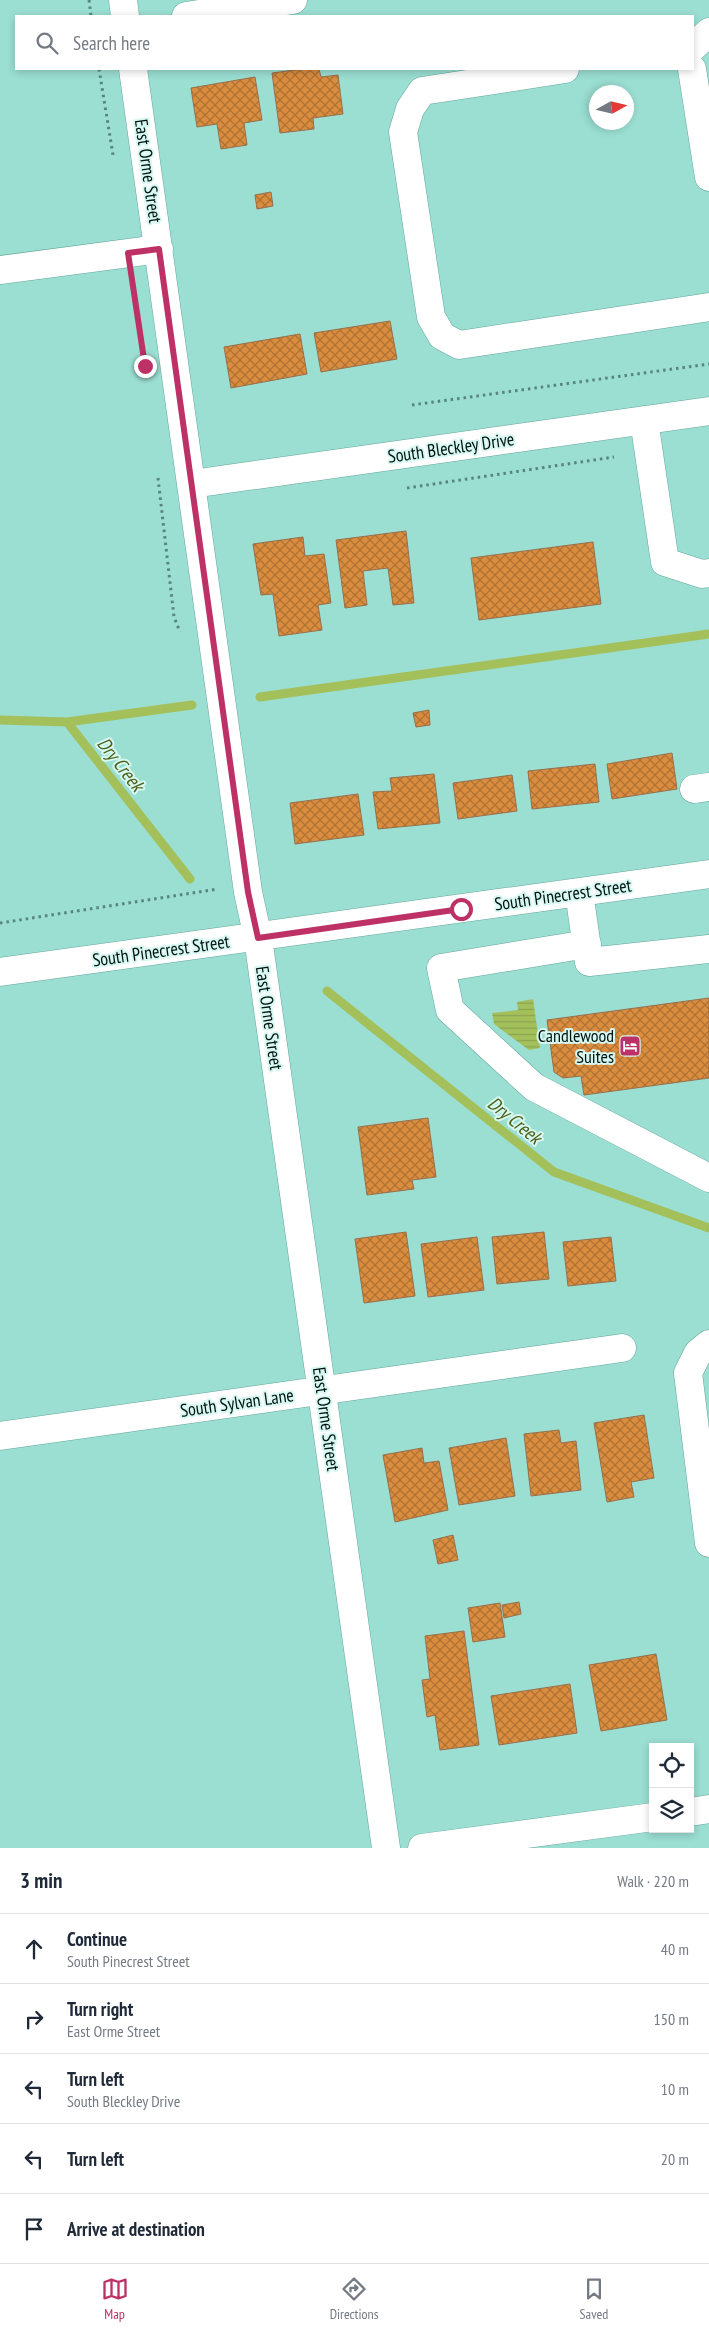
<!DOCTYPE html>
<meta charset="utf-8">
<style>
:root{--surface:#fff;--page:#f6f6f7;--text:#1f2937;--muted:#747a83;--line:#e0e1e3;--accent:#bd3166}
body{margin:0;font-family:"PT Sans Narrow",sans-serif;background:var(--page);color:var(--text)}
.controls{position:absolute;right:15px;bottom:15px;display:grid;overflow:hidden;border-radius:0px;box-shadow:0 2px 8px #0003}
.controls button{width:45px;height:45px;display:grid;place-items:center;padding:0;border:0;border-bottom:1px solid var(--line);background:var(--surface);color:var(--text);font:25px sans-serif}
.compass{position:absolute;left:589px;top:85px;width:45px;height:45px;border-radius:50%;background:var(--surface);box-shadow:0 2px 8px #0003;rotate:82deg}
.stop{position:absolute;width:15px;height:15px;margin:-11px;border:4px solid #bd3166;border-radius:50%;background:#fff}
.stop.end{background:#bd3166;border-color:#fff;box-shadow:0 1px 5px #0008}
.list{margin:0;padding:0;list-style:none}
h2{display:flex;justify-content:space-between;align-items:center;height:65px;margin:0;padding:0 20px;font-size:21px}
h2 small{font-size:16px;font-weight:400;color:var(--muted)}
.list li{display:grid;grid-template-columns:32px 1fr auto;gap:15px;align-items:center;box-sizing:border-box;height:70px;padding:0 20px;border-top:1px solid var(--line)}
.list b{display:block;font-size:19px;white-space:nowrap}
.list p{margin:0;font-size:16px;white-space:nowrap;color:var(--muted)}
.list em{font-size:16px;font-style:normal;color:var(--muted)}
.icon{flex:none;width:28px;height:28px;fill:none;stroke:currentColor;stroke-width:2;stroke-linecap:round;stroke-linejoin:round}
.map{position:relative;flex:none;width:709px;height:1848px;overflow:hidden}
.search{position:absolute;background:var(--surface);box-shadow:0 2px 8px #0003;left:15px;right:15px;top:15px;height:55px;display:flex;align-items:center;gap:12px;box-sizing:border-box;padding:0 18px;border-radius:0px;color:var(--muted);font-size:19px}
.sheet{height:415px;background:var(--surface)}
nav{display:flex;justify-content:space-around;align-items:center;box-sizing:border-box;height:70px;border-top:1px solid var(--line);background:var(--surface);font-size:14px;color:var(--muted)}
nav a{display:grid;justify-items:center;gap:2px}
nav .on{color:var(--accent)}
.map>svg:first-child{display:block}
.water{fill:url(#water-rules)}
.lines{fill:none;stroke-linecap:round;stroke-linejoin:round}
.stream{stroke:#a4c05b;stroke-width:9}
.building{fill:url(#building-cross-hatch);stroke:#966f4d}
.minor-casing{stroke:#64a69b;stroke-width:29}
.path{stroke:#57857d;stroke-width:3;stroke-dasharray:2.5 4;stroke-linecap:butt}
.minor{stroke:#fff;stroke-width:28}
.route{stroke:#bd3166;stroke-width:6}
.labels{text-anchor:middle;stroke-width:4;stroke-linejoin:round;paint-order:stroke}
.street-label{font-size:18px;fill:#00120f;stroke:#d7f8f1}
.poi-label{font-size:18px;fill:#00120f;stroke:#d7f8f1;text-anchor:end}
.water-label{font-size:19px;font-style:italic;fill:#4d5f17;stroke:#d7f8f1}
</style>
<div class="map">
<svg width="709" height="1848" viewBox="0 0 709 1848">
<defs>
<pattern id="water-rules" width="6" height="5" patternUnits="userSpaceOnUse" patternTransform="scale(1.25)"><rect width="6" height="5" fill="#a4c05b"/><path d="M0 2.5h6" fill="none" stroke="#8ba44e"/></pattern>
<pattern id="building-cross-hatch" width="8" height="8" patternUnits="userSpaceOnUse" patternTransform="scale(1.25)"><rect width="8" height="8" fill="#db8d3f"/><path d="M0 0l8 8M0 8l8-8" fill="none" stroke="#af7233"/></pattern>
</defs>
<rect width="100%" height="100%" fill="#9bded2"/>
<!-- water -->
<path class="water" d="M533,999l7,49 -11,2 -35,-26 -2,-11 26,-3 -1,-8z"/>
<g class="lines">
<!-- stream -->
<path class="stream" d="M260,697l449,-63
M0,720l67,2 125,-17
M67,722l123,157
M327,991l227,181 155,56"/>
</g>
<!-- building -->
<path class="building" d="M302,69h17l2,8 17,-2 5,39 -30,4 1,11 -34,4 -8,-60z
M255,77l7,43 -18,3 3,22 -26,4 -4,-25 -20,3 -6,-39z
M271,192l2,14 -16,3 -2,-14z
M390,321l7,38 -76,13 -7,-39z
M300,334l7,40 -76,14 -7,-41z
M406,531l8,72 -21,2 -5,-37 -25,3 4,34 -22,3 -9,-68z
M303,537l2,19 19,-2 7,49 -13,2 4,25 -43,6 -6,-42 -12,1 -8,-51z
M593,542l8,62 -122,16 -8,-62z
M429,710l1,15 -14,2 -3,-14z
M672,753l5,36 -65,10 -5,-35z
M595,764l4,38 -67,7 -4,-38z
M434,774l6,49 -62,6 -5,-37 19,-1 -2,-13z
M512,775l5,36 -59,8 -5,-36z
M358,794l6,41 -69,9 -5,-41z
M709,998v80l-125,17 -3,-19 -18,2 -9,-6 -7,-52z
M428,1118l8,59 -24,3 2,9 -47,6 -9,-68z
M406,1232l9,64 -51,7 -9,-64z
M544,1232l5,47 -52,5 -5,-47z
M477,1237l7,53 -56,7 -7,-53z
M611,1237l5,44 -48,5 -5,-44z
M644,1415l10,63 -23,4 3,15 -27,5 -13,-79z
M559,1430l2,13 15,-2 5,49 -50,6 -7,-62z
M506,1438l9,58 -56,9 -10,-57z
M422,1448l2,15 15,-2 9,49 -53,12 -12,-67z
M453,1535l5,25 -20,4 -5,-24z
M519,1602l2,12 -17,4 -2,-13z
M500,1603l5,34 -32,5 -5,-34z
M464,1631l15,114 -39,5 -5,-35 -8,2 -5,-37 8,-1 -5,-43z
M656,1654l11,66 -66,11 -12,-66z
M570,1684l7,49 -78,12 -8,-49z"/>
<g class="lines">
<!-- minor casing -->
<g class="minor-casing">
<path id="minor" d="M123,0l2,16
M186,16l107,-16
M693,47l16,-15
M133,69l115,823 10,46 128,910
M565,69l-143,22 -12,18 -7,23 28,185 11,19 17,9 250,-38
M692,69l17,108
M0,270l159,-21
M644,420l21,142 37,12 7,-1
M192,484l517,-73
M694,789l15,-2
M579,892l10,70 120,-13
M587,944l-146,24 9,42 84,77 175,91
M0,972l709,-98
M709,1344l-11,9 -10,20 21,170
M0,1436l622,-88
M690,1812l19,-3
M422,1848l231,-31"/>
</g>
<!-- path -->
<path class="path" d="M89,0l2,16
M99,69l14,86
M412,405l297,-41
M158,478l16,139 6,15
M407,488l207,-31
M0,923l218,-34"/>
<!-- minor -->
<use href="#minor" class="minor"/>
</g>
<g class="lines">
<!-- route -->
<path class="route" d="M145,366l-17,-113 31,-4 89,643 10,46 203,-29"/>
</g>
<!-- icons -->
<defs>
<g id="hotel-square" transform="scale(1.125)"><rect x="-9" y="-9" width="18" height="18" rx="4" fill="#bd3166" stroke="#d7f8f1"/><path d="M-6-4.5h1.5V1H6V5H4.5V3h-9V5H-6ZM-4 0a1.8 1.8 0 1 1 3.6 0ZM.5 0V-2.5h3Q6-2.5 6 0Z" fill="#fff"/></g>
</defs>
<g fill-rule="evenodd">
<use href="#hotel-square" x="630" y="1046"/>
</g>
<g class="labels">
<!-- street labels -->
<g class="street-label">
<text transform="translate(148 171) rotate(82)" y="6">East Orme Street</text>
<text transform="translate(451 448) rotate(-8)" y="6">South Bleckley Drive</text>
<text transform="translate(563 895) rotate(-8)" y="6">South Pinecrest Street</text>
<text transform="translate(161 951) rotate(-8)" y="6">South Pinecrest Street</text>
<text transform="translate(269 1018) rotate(82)" y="6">East Orme Street</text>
<text transform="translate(237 1403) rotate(-8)" y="6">South Sylvan Lane</text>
<text transform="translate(326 1419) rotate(82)" y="6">East Orme Street</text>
</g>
<!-- poi labels -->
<g class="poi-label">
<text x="614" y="1042">Candlewood<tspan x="614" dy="21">Suites</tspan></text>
</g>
<!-- water labels -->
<g class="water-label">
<text transform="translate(121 764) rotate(52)" y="7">Dry Creek</text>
<text transform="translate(515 1120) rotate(39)" y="7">Dry Creek</text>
</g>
</g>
</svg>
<div class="controls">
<button><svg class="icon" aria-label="locate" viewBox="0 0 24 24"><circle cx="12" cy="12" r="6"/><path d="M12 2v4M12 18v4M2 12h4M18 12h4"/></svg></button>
<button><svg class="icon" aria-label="layers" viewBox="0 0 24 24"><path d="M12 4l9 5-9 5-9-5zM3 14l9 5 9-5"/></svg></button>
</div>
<svg class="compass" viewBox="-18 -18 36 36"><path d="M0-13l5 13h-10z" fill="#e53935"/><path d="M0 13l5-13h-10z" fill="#747a83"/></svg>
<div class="stop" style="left:461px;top:909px"></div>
<div class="stop end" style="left:145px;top:366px"></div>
<div class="search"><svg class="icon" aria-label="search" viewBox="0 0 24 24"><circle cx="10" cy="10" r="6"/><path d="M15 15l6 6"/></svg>Search here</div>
</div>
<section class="sheet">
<h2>3 min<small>Walk · 220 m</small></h2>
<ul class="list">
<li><svg class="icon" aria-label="ahead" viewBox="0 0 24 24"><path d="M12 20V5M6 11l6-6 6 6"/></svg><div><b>Continue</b><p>South Pinecrest Street</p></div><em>40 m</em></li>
<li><svg class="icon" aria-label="right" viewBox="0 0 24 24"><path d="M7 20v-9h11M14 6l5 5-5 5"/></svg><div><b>Turn right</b><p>East Orme Street</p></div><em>150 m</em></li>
<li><svg class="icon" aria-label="left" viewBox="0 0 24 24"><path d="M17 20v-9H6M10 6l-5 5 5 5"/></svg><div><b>Turn left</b><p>South Bleckley Drive</p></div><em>10 m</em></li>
<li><svg class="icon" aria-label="left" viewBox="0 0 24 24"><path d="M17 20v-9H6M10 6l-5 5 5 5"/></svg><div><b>Turn left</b></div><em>20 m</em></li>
<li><svg class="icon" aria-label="arrive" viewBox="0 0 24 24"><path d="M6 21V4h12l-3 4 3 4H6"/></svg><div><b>Arrive at destination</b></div></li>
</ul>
</section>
<nav>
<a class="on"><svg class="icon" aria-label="map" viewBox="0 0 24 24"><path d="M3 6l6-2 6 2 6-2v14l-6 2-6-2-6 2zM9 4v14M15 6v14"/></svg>Map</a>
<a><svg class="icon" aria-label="directions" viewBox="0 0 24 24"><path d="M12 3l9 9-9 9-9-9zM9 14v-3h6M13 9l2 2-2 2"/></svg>Directions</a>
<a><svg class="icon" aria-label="saved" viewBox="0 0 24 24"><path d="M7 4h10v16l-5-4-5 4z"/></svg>Saved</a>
</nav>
